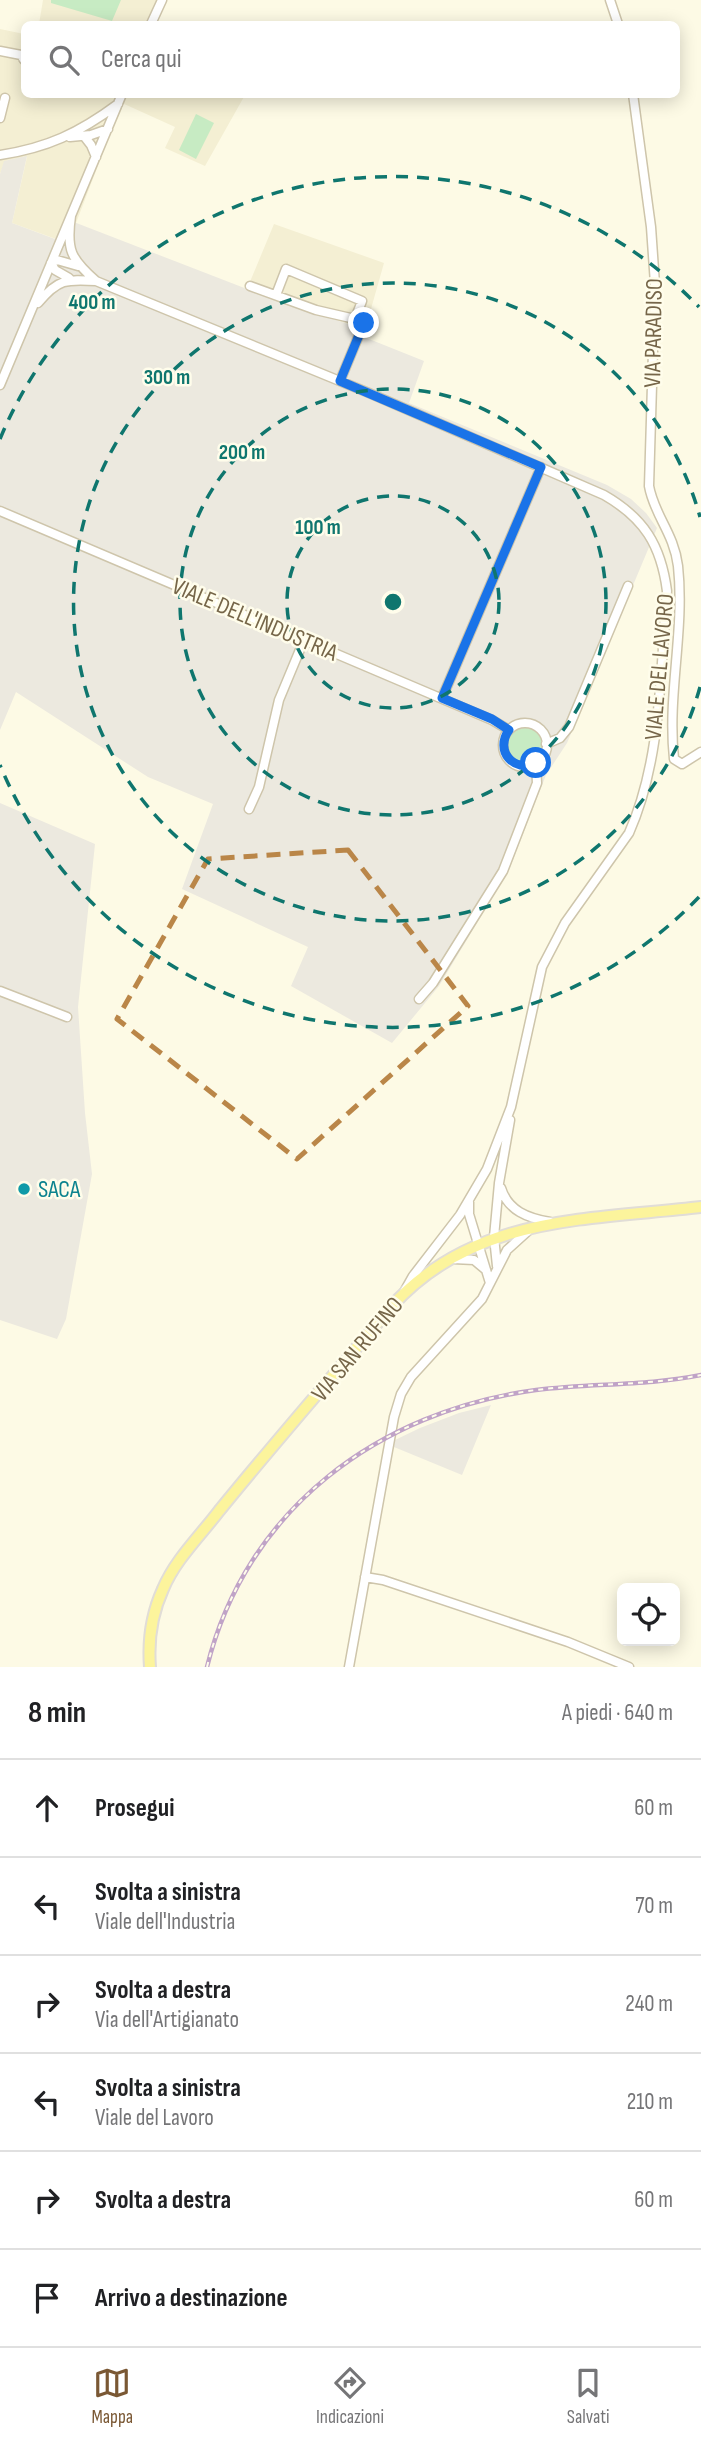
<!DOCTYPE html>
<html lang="it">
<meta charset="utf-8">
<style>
:root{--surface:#fff;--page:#f6f6f6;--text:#202124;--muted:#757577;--line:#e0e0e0;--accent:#7a5834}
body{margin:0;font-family:"Sofia Sans Condensed",sans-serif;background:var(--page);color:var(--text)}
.controls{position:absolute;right:21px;bottom:21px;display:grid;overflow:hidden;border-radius:10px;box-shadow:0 4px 18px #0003}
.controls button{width:63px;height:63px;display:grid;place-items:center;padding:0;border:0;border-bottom:2px solid var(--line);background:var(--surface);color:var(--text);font:35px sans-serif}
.stop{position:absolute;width:21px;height:21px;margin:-16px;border:5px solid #1a73e8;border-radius:50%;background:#fff}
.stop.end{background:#1a73e8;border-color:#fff;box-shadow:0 2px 7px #0008}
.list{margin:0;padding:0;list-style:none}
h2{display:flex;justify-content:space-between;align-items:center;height:91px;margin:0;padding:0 28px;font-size:30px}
h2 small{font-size:23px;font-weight:400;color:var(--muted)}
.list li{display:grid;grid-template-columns:46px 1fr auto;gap:21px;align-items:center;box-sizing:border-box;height:98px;padding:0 28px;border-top:2px solid var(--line)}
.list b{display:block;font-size:26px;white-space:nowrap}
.list p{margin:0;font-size:23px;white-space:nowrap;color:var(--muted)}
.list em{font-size:23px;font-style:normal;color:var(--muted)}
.icon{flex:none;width:38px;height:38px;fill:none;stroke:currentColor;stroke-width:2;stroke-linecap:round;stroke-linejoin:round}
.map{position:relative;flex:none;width:701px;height:1667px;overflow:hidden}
.search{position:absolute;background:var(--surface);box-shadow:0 4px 18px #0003;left:21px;right:21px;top:21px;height:77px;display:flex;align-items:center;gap:18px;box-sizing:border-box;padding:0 24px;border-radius:10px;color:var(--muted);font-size:26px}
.sheet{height:679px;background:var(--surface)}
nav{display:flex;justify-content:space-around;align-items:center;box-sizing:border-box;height:98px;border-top:2px solid var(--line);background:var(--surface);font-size:19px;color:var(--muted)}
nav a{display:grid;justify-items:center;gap:4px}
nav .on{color:var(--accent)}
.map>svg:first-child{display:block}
.residential{fill:#f4efd3}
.industrial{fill:#ece9df}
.green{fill:#c7ebc3}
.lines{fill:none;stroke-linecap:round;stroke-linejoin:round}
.minor-casing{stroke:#cec5ab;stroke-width:11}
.major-casing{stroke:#e1ddd7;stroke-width:14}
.minor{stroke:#fff;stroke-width:8}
.major{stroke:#fcf49c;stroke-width:10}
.rail-casing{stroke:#c0a3c7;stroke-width:4.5}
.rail{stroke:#fffdeb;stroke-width:2;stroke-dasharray:5;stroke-linecap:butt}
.route{stroke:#1a73e8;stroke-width:9}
.marked{fill:none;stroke:#ba8648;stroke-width:5;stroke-dasharray:14 9;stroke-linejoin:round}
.ring{fill:none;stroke:#0f766e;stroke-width:3.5;stroke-dasharray:12 9}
.culture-dot{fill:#0f9aa8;stroke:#fffdeb;stroke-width:2.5}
.labels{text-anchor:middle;stroke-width:5;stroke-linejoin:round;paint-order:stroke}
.street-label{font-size:24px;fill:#766649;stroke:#fffdeb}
.culture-label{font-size:24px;fill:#0d838f;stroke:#fffdeb;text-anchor:start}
.centre{fill:#0f766e;stroke:#fffdeb;stroke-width:3.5}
.ring-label{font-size:21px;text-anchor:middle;font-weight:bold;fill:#0f766e;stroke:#fffdeb;stroke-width:5;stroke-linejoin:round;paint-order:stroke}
</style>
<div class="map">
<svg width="701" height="1667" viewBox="0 0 701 1667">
<rect width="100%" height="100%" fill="#fdfae5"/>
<!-- residential -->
<path class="residential" d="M43,0h122l-10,24h-116z
M0,29l24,5v60l221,1 -40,71 -40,-18 10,-21 -53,-24 -46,120 -10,-4 -10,20 -44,-16 15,-66 -22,4 -5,13z
M274,224l110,39 -19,67 -118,-41z"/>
<!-- industrial -->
<path class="industrial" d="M27,156l-15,67 43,16 11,-20 181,70 118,41 -1,7 60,24 -15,42 198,82 24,14 15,14 11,15 -90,215 -21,32 -37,95 -70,116 -47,57 -101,-57 17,-39 -126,-58 31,-85 -65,-27 -132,-85 -16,38v-556l4,-13z
M0,803l95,41 -17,163 7,106 7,61 -26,145 -9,20 -57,-19z
M491,1405l-29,70 -68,-28 1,-7 25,-12 39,-15z"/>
<!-- green -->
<path class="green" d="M51,0h70l-9,21 -61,-18z
M196,114l18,9 -18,36 -17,-9z
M508 745a17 17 0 1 1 34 0a17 17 0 1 1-34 0Z"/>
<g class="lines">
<!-- minor casing -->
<g class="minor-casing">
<path id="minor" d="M610,0l8,24
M151,24l11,-24
M0,51l21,4 3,5
M633,94l18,133 4,57 -6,202c5,29 25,47 29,80 7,65 -11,128 -4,193l8,5 19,-12
M0,118l5,-20
M84,136l7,9 5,12
M70,137l21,-2 17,-6
M0,155c47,-7 79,-22 118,-51
M71,216c-5,34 0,43 25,65l273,112 235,102c40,23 57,50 63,96 -7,80 -5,168 -38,242l-64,90 -23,44 -31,140 -24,62 -27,46 -47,61 -9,16
M51,263l6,-3 21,6
M51,263l4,7 14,8
M250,286l66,24 39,9
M276,295l10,-26 76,32 -7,18 9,4 -24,58
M38,303c20,-24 28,-24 58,-22
M0,385l122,-291
M0,511l492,209 17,10
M442,698l99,-231
M503 745a22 22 0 1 1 44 0a22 22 0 1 1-44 0Z
M546,744l14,-6 9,-11 59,-141
M249,809l10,-22 20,-87 25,-60
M0,991l67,26
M419,999l14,-16 70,-112 34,-88 -1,-20
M501,1188c7,23 27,30 49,34
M469,1202v12l21,69
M453,1259l21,1 12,10
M497,1266l-3,-29 5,-54 11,-63
M365,1577l18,3 185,62 61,25
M349,1667l45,-250 7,-23 10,-17 71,-78 25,-49 21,-19"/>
</g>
<!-- major casing -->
<g class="major-casing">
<path id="major" d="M150,1667c-2,-26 2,-54 13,-78 12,-29 37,-53 56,-78 56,-69 115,-136 172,-204 82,-92 198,-87 310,-100"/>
</g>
<!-- minor -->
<use href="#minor" class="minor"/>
<!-- major -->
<use href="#major" class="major"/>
<!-- rail casing -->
<g class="rail-casing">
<path id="rail" d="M207,1667c39,-158 172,-256 329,-277 55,-7 111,-4 165,-15"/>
</g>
<!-- rail -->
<use href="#rail" class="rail"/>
</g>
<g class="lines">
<!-- route -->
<path class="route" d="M364,323l-24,58 201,86 -99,231 50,21 17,11c-15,21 5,43 27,33"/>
</g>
<!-- marked area -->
<path class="marked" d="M348,850l120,156 -171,153 -180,-140 91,-160z"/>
<!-- distance rings -->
<g class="ring">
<circle cx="393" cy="602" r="106"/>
<circle cx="393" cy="602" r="213"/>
<path d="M700 687A319 319 0 1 1 700 517"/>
<path d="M699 897A425 425 0 0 1 0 765M0 439A425 425 0 0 1 699 307"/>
</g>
<!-- markers -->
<circle class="culture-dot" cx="24" cy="1189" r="7"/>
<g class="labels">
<!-- street labels -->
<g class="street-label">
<text transform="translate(653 333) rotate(-89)" y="8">VIA PARADISO</text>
<text transform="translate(255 619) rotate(23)" y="8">VIALE DELL'INDUSTRIA</text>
<text transform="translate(659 667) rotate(-85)" y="8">VIALE DEL LAVORO</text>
<text transform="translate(357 1349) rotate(-50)" y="8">VIA SAN RUFINO</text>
</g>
<!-- culture labels -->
<g class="culture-label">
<text x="38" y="1197">SACA</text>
</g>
</g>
<circle cx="393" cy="602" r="10" class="centre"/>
<g class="ring-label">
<text x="92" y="309">400 m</text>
<text x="167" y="384">300 m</text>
<text x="242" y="459">200 m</text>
<text x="318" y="534">100 m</text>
</g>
</svg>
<div class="controls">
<button><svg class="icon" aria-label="locate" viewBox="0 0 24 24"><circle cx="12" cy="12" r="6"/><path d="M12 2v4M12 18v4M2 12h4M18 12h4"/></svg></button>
</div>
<div class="stop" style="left:536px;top:763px"></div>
<div class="stop end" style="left:364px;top:323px"></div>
<div class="search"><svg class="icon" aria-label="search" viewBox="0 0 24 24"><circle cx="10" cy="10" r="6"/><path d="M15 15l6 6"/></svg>Cerca qui</div>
</div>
<section class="sheet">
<h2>8 min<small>A piedi · 640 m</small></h2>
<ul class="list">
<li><svg class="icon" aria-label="ahead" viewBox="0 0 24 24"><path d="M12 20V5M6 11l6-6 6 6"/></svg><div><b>Prosegui</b></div><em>60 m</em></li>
<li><svg class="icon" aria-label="left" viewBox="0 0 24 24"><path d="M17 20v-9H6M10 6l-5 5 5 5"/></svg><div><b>Svolta a sinistra</b><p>Viale dell'Industria</p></div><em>70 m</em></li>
<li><svg class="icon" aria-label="right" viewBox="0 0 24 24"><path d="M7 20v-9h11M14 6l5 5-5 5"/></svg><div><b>Svolta a destra</b><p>Via dell'Artigianato</p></div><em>240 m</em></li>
<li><svg class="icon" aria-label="left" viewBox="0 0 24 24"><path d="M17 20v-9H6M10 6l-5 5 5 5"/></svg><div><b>Svolta a sinistra</b><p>Viale del Lavoro</p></div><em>210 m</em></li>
<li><svg class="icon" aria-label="right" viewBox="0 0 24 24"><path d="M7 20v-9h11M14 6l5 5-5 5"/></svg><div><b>Svolta a destra</b></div><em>60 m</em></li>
<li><svg class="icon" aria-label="arrive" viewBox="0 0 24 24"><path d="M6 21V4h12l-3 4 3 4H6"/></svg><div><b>Arrivo a destinazione</b></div></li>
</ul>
</section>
<nav>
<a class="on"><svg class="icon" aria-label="map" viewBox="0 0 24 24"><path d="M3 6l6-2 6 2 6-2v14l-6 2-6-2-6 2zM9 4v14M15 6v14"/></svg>Mappa</a>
<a><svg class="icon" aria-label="directions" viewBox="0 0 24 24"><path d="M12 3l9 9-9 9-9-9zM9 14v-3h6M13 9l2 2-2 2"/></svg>Indicazioni</a>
<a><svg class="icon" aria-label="saved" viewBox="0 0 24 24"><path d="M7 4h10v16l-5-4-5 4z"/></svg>Salvati</a>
</nav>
